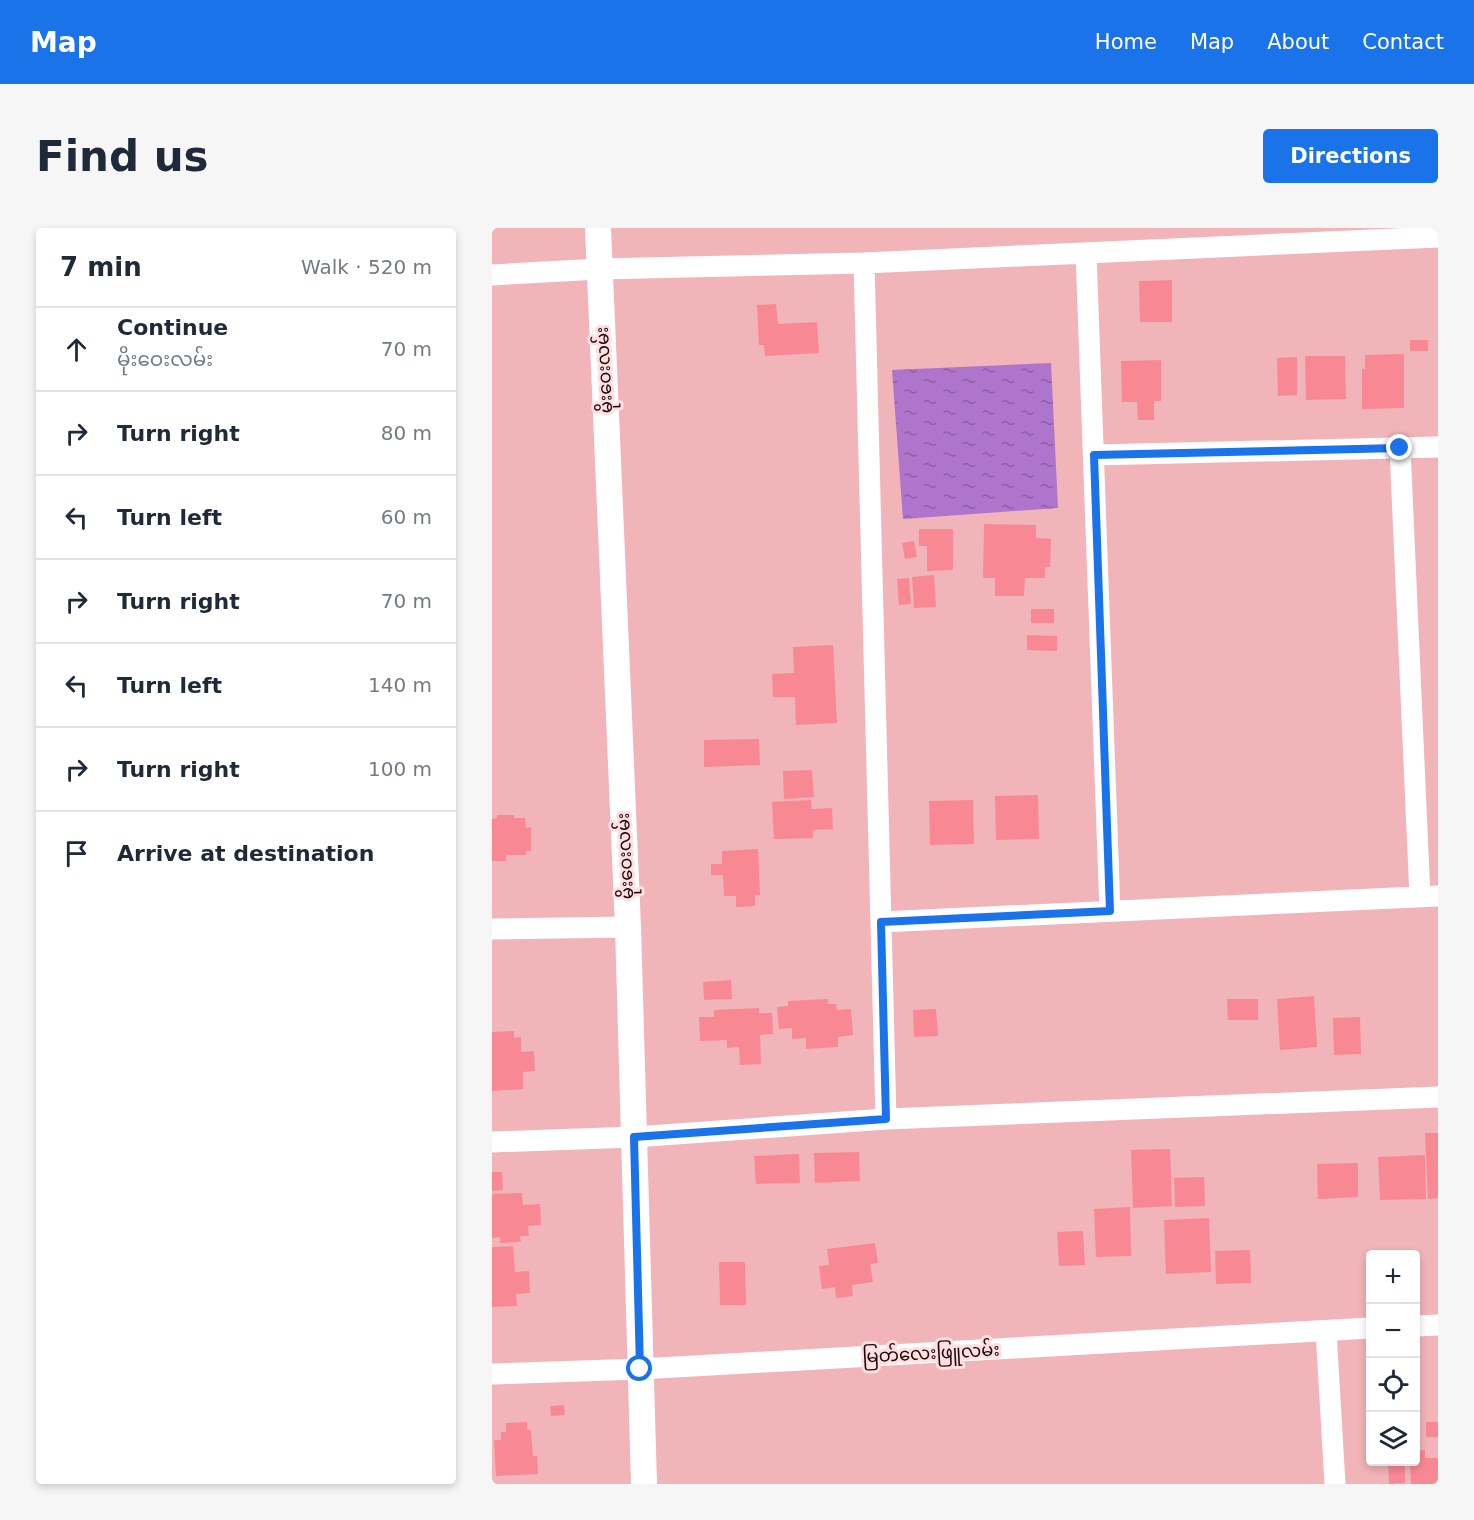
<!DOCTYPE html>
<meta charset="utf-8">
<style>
:root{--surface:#fff;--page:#f6f6f7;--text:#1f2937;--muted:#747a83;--line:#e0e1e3;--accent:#1a73e8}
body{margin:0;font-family:"DejaVu Sans","Noto Sans Myanmar",sans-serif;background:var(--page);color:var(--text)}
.controls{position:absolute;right:18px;bottom:18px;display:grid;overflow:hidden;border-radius:6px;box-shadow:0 3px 9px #0003}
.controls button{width:54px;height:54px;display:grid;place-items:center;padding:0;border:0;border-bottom:2px solid var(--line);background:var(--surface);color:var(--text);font:30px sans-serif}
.stop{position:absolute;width:18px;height:18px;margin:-14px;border:4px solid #1a73e8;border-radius:50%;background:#fff}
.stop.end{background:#1a73e8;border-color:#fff;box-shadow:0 2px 6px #0008}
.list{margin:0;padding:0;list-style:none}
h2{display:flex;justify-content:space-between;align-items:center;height:78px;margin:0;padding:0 24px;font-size:26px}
h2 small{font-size:20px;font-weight:400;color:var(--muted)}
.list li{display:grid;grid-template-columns:39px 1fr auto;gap:18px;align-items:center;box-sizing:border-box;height:84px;padding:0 24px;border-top:2px solid var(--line)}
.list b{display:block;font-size:22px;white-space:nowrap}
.list p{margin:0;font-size:20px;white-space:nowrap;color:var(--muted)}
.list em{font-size:20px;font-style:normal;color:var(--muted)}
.icon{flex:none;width:33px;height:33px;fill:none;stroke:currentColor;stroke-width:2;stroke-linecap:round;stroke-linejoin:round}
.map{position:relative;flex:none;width:946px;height:1256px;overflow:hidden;border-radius:6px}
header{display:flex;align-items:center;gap:36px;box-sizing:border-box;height:84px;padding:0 30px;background:var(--accent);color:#fff}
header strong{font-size:28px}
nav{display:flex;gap:33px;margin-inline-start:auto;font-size:21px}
.intro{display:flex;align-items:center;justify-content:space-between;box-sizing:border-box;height:144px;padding:0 36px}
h1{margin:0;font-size:42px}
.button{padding:15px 27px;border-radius:6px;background:var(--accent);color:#fff;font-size:21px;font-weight:700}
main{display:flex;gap:36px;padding:0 36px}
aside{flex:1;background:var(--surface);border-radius:6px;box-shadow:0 3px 9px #0003}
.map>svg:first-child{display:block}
.water{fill:url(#water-ripples)}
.building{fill:#f98895}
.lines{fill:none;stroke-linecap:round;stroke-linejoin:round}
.minor{stroke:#fff;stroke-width:21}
.tertiary{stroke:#fff;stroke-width:26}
.route{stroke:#1a73e8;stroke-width:8}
.labels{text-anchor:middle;stroke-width:6;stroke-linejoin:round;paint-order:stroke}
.street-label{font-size:18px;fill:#190608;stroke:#fedee0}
</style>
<header>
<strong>Map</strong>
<nav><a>Home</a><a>Map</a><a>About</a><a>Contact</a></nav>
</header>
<div class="intro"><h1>Find us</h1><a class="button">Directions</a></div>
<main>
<aside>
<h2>7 min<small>Walk · 520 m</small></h2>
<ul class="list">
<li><svg class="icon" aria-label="ahead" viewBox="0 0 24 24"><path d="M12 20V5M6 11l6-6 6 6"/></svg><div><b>Continue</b><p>မိုးဝေးလမ်း</p></div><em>70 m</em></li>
<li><svg class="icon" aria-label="right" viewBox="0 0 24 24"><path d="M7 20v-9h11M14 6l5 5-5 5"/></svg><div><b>Turn right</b></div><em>80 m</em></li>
<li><svg class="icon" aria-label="left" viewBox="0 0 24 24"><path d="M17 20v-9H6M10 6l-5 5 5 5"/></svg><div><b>Turn left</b></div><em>60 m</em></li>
<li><svg class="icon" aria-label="right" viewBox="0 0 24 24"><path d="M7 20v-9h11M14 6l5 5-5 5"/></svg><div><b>Turn right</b></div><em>70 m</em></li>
<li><svg class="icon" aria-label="left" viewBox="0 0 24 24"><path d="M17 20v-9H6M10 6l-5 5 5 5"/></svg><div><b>Turn left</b></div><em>140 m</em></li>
<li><svg class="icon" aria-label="right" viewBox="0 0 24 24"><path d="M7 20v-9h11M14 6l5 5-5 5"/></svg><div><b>Turn right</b></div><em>100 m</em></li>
<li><svg class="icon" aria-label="arrive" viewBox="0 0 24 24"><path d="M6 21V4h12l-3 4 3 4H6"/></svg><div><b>Arrive at destination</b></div></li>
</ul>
</aside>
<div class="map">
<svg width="946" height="1256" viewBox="0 0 946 1256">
<defs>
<pattern id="water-ripples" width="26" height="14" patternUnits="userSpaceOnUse" patternTransform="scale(1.5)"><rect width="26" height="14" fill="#af75cc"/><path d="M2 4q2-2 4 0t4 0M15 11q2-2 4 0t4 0" fill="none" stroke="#8e5ea4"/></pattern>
</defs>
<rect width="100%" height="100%" fill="#f1b4b9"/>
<!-- water -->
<path class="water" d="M559,135l7,145 -155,11 -11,-149z"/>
<!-- building -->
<path class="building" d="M680,52v42h-32l-1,-41z
M284,76l2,20 39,-2 2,31 -54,3 -1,-11h-5l-2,-40z
M918,112h18v11h-18z
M912,126v54l-42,1v-40h3v-14z
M813,128h40l1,43 -40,1z
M805,129v38l-19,1 -1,-38z
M669,132v41h-7v19h-16l-1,-18h-15l-1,-41z
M492,296l52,1v13l15,1 -1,28h-5v11h-20l-1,18h-29v-18h-12z
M427,301h34v41l-26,1v-25h-8z
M422,313l3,16 -12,2 -3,-16z
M442,347l2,32 -22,1 -2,-31z
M417,350l2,26 -12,1 -2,-26z
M539,381h23v14h-23z
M535,407l30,1v15l-30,-1z
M341,417l4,78 -41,2 -1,-28h-22l-1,-23 22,-1 -1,-26z
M267,511l1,26 -56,2v-27z
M320,542l2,27 -30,2 -1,-28z
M546,567l1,44 -43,1 -1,-44z
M319,572l1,9 20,-1 1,21 -20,1v8l-39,1 -2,-37z
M481,572l1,44 -44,1 -1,-44z
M5,587h17v3h11l1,10 5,-1v24h-5v4h-20v6h-14v-42l5,-1z
M266,621l2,46h-5v11l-19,1v-11h-12l-1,-21h-12v-11h11v-13z
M239,752l1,19 -28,1 -1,-18z
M822,768l3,51 -37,3 -3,-51z
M336,771v5h8l1,6 14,-1 2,26 -15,2v10l-32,2v-11l-14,1v-11l-13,1 -2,-22 11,-1v-5z
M735,771h31v21h-30z
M267,780v5h13l1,21 -13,1 1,29 -21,1 -1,-18 -12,1v-8l-27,1 -1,-24h15v-7z
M444,781l2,27 -24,1 -1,-27z
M868,789l1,37 -27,1 -1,-37z
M22,803v7l7,-1v15l13,-1 1,20 -12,1v17l-31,2v-59z
M933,905h13v65l-10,1z
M678,921l2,57 -39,2 -2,-58z
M367,924l1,29 -45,2 -1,-30z
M307,926l1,29 -44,1 -2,-28z
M933,927l1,44 -46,1 -2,-43z
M866,935v34l-40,2 -1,-35z
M0,944h10l1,18 -11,1z
M712,949l1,29 -30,1 -1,-29z
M30,965l1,12 17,-1 1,21 -13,1 1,10h-9l1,6 -21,1v-6l-8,1v-44z
M638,979l1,49 -35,1 -2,-48z
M717,990l2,54 -45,2 -2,-54z
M591,1003l2,34 -26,1 -2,-34z
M383,1015l3,20 -8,1 3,18 -21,3 1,11 -17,2 -1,-11 -13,2 -3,-23 10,-1 -2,-16z
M21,1018l2,26 14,-1 1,22 -14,1 1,12 -25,1v-60z
M758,1022l1,33 -35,1 -1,-33z
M227,1034h26l1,43h-26z
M924,1163h3l1,42h-4z
M72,1177l1,10 -14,1 -1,-10z
M35,1194v8h4l2,26h4l1,18 -42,2 -2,-36h7v-8h5v-9z
M934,1194h12v15h-12z
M933,1222v8h13v26h-27l-1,-22h6v-11z
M896,1234h17v21l-16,1z"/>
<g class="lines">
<!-- minor -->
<path class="minor" d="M594,25l24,658
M372,35l22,856
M0,47l107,-6 265,-6 574,-26
M908,220l20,449
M602,227l344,-8
M389,694l557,-26
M0,701l136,-2
M0,914l142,-5 252,-18 552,-22
M924,1098l22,-1
M834,1103l9,153
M0,1146l148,-5 730,-41"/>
<!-- tertiary -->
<path class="tertiary" d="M106,0l30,699 16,557"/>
</g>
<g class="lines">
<!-- route -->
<path class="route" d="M148,1141l-6,-232 252,-18 -5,-197 229,-11 -16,-456 306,-7"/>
</g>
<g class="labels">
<!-- street labels -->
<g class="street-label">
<text transform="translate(112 142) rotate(-93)" y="6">မိုးဝေးလမ်း</text>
<text transform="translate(133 628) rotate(-93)" y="6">မိုးဝေးလမ်း</text>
<text transform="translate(439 1125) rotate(-3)" y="6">မြတ်လေးဖြူလမ်း</text>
</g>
</g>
</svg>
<div class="controls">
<button>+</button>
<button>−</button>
<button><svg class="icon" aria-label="locate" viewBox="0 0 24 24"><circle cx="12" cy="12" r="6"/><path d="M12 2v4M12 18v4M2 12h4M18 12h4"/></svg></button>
<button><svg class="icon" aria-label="layers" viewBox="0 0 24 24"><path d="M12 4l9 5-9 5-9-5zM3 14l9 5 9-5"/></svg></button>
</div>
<div class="stop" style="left:148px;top:1141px"></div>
<div class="stop end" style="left:908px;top:220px"></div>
</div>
</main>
